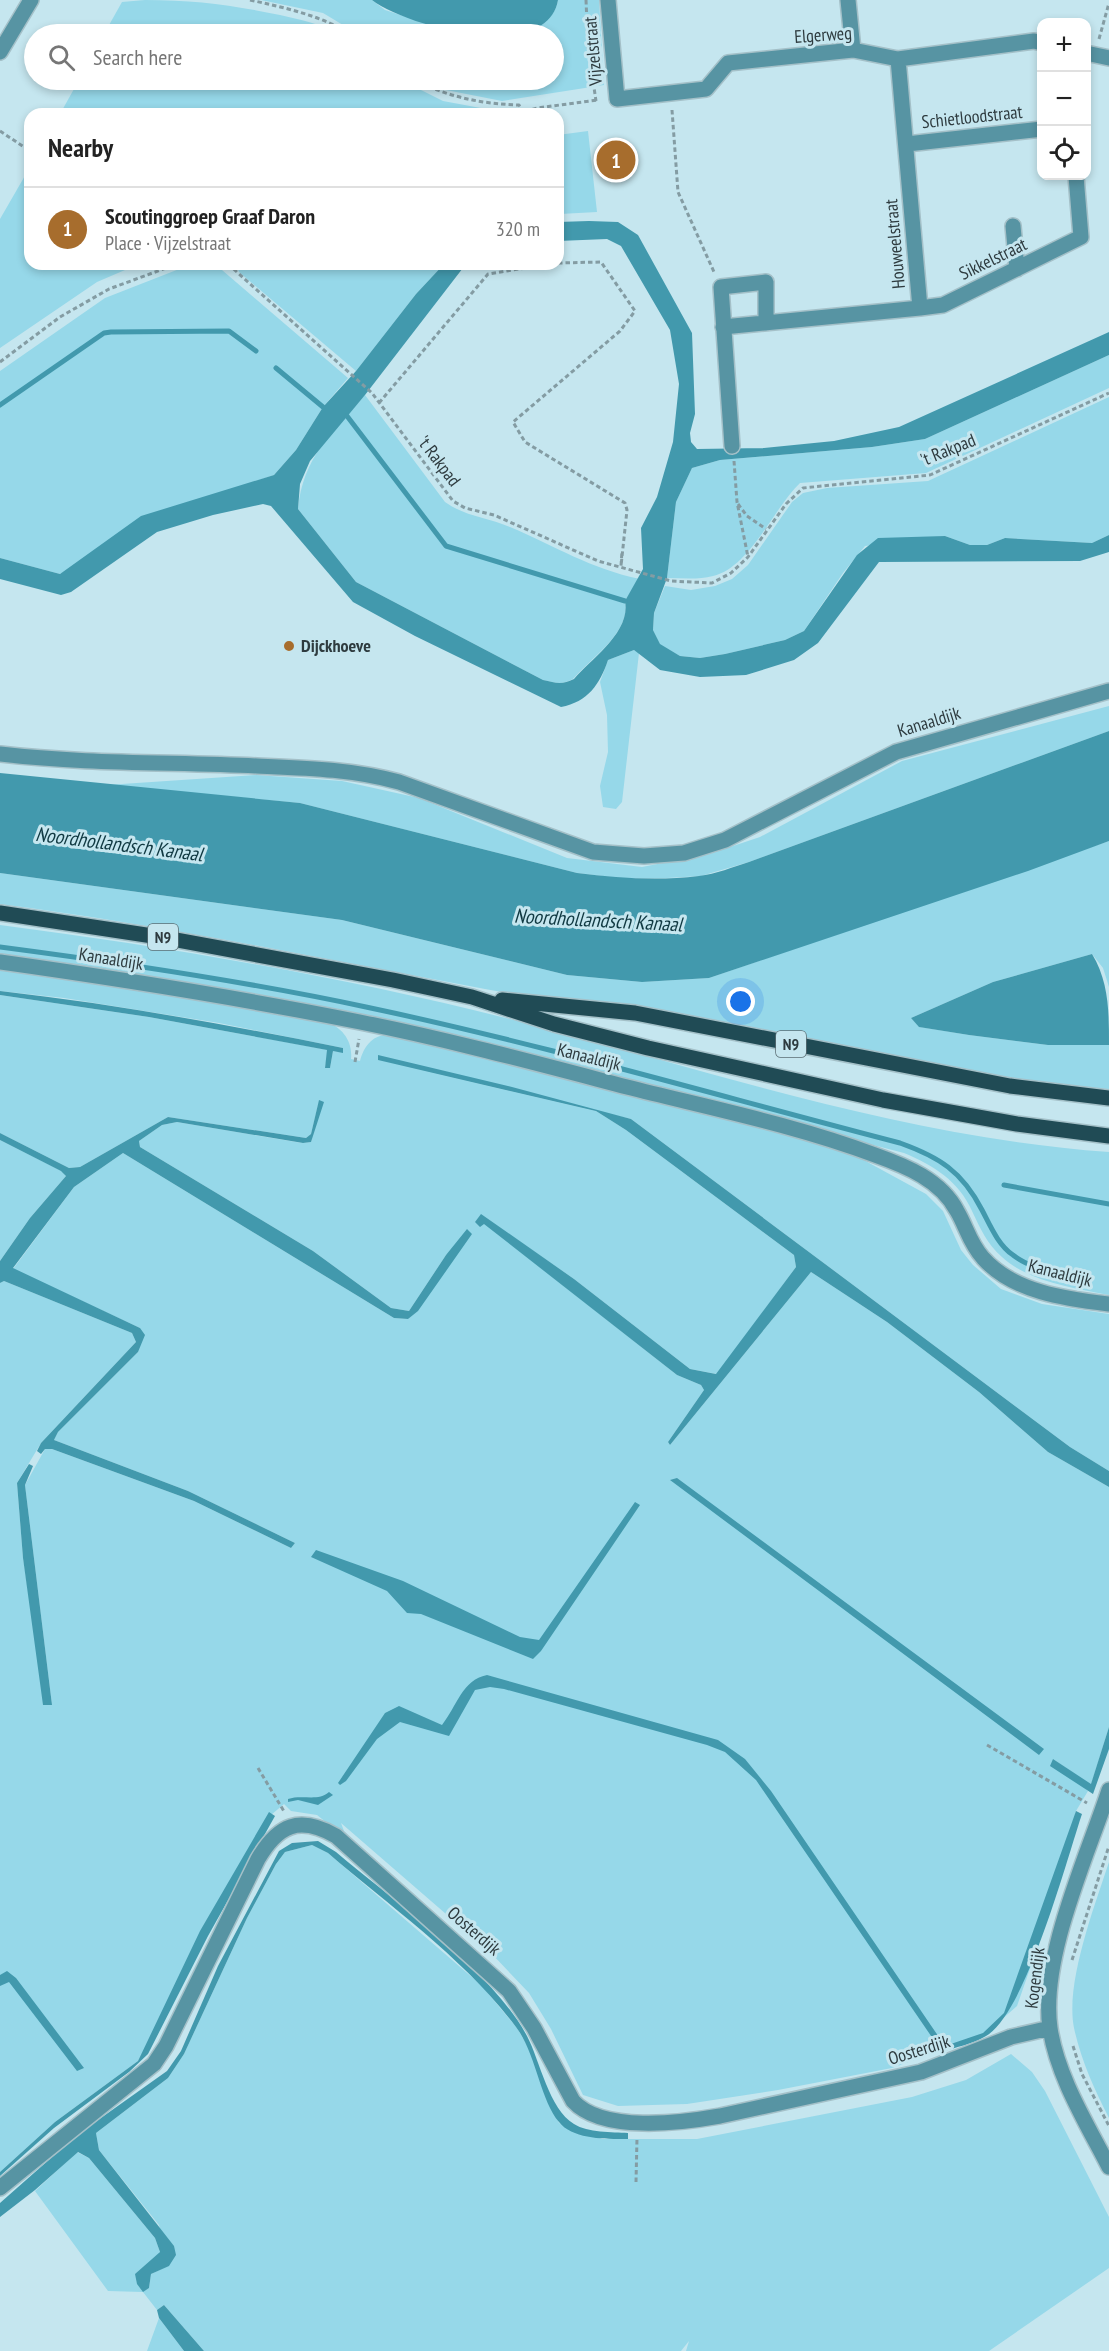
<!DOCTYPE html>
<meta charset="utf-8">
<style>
:root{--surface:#fff;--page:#f2f2f2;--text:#222;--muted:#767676;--line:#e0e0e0;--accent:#a76d2d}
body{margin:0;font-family:"PT Sans Narrow",sans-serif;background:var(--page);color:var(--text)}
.controls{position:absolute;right:18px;top:18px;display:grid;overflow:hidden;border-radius:12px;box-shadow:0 3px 9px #0003}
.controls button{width:54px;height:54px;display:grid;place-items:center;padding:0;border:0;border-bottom:2px solid var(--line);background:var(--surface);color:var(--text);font:30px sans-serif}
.you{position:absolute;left:741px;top:1002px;width:21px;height:21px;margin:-15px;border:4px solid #fff;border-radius:50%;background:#1a73e8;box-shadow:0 0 0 9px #1a73e833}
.badge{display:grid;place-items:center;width:39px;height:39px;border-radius:50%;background:var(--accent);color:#fff;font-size:20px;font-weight:700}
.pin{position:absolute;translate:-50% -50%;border:3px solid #fff;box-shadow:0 2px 6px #0006}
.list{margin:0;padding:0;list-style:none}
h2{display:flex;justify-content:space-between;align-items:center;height:78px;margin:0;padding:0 24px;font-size:26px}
h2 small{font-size:20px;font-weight:400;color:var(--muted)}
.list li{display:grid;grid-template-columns:39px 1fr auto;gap:18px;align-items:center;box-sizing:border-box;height:84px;padding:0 24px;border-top:2px solid var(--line)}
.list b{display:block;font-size:22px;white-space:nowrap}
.list p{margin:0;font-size:20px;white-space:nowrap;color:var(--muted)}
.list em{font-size:20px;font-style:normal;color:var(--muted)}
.icon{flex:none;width:33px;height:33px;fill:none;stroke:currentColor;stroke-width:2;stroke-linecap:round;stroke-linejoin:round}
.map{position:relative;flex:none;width:1109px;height:2351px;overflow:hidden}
.search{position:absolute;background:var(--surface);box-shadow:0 3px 9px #0003;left:24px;top:24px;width:540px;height:66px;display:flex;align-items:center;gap:15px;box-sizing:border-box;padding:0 21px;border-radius:33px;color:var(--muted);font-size:22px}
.panel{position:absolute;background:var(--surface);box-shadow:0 3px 9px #0003;left:24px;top:108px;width:540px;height:162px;border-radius:18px}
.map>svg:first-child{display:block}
.green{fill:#96d8e9}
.water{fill:#4299ad}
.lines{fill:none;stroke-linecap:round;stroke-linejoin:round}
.stream{stroke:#4299ad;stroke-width:5}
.minor-casing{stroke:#a4c0c8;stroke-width:18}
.major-casing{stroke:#a4c0c8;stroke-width:18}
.path{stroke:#849ca3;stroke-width:3;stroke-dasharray:4.5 3;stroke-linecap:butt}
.minor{stroke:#5794a3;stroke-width:15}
.major{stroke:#204b55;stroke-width:15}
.poi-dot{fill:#a76d2d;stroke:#c5e6ef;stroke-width:2}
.labels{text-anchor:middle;stroke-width:6;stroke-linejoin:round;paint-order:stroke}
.shield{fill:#c5e6ef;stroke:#5b6e74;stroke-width:1.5}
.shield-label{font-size:16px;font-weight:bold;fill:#2e3b3f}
.street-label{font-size:18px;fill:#2e3b3f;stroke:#c5e6ef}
.poi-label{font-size:18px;font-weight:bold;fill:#2e3b3f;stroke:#c5e6ef;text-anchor:start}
.water-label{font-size:20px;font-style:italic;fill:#103942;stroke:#c5e6ef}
</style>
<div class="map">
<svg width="1109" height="2351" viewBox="0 0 1109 2351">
<rect width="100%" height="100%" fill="#c5e6ef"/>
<!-- green -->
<path class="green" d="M145,0c50,0 86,5 135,15 20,5 40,8 57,19h-233l18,-32z
M261,0h111l13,10 75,24h-102l-35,-21z
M558,0h41l5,85 -102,16 -56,-11 -22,-10h130v-46h-40c19,-1 41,-14 44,-34z
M79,80h322l42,21 43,8 -3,5h-423z
M588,131l9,81 -37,2 1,8h-3v-87z
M30,167v97h109l-42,18 -97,66v-129z
M192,264h23l133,114 -25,29 -27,43 -22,25 -50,17 -164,82 -60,-16v-187l105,-73z
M236,264h208l-28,30 -60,77 -117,-99z
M1109,355v33l-183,85 -126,10c-27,26 -50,84 -87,93 -15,4 -31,2 -46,2l9,-76 16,-34 28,-8 152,-13 53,-8z
M365,395l80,107c21,15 42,15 65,25 45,19 81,42 130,52l-15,22c6,31 -33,56 -52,78 -11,6 -17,4 -30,1l-187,-98 -58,-73c5,-52 34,-76 67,-114z
M1109,397v138l-17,8 -87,-5 -18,7h-17l-25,-9 -80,10 -22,27 -39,58 -19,9 -60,14 -25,4 -20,-2 -20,-11 -7,-15 1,-17 11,-27 26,4 24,-4 17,-7 16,-14 44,-63 11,-9 24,-5 101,-7z
M634,650l5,3 -17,149 -6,7 -13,-2 -3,-21 8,-34 -1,-37 -7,-33 8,-22z
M1109,706v25l-360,131 -48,14 -34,2h-47l-43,-5 -277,-70 -193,-18 149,-10 86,6 77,17 148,60 75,9 67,-13 51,-17 142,-76z
M1109,841v146l-6,-19 -11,-14 -99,28 -82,36 9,9 49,8 79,10h61v44l-82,-5c-180,-32 -361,-62 -542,-95 -161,-30 -322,-64 -485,-85v-31l342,47 225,55 75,7 67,-4z
M0,925c184,24 368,56 548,104 187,50 367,109 561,123v143c-35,-7 -80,-13 -107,-38 -15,-13 -22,-29 -30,-46 -13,-30 -39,-46 -68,-58l-507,-131c-130,-28 -264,-51 -397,-66z
M0,969l227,34 99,19c16,5 27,19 25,37l9,2c4,-15 14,-29 32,-25l209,50 189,49 70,23 66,36 17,17 18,39 12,15 28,24 41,15 67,10v157l-39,-24 -439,-328 -253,-59 218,51 30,19 168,125 2,12 -79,107 -27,-5 -116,-90 -93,-64 3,8 193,152 24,10 3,5 -36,52 2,3 141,-173 76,50 92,70 69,60 61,35v240l-18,58 -38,-26 35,32 -12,20 -20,83 -39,112 -33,29 -92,33 -114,22 -91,14 -69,2 -35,-11 -32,-66 -22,-36 -38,-40 -150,-130 6,16 -30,-24 -26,-4 -7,-7 -13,11 -39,77 -94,169 -83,61 -55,50v-889l4,-2 128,52 4,9 -95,101 -24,40 6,75 11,71 18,76 -27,-220 20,-36h7l142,52 97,47 4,-5 -107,-52 -134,-51 4,-8 80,-80 2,-24 -127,-59 61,-82 49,-34 271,165 14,1 63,-85 -25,21 -37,56 -18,-3 -78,-57 -173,-104 -1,-6 23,-16 15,-3 125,21 9,-1 8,-41 -8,33 -5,4 -138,-21 -88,50 -11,1 -69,-35v-138l149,22 179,33 -3,18h5l3,-17 10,1v-4l-124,-25 -155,-25 -64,-7z
M0,1140l62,31 4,5 -36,42 -30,43z
M312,1845l16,8 153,132 36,43 10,17 32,78 43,16h95l215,-42 54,-17 45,-26 21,18 13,19 64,126v51l-120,83h-303l3,-10 -8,10h-477l-40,-46 -7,5 -14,-18 -35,-1 -73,-100 42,-39 12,6 66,80 5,14 -17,39 6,-3 2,-14 18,-9 -10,-40 -60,-75 -3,-17 72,-55 16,-24 63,-136 29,-54 9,-12z
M1109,1862v256c-15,-29 -28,-58 -35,-90 -9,-45 21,-123 35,-166z
M159,2318l25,33h-37z"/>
<!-- water -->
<path class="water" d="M372,0h186c-11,65 -153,26 -186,0z
M589,221l29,1 20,13 54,98 3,81 -5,19 1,9 6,7 67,-1 70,-7 65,-14 210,-95v23l-184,84 -53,8 -152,13 -28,8 -16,34 -9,76 -13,35 -1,17 7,14 20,12 20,2 25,-4 60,-14 19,-9 53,-76 21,-17 67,-2 25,9h17l18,-7 87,5 17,-8v17l-29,9 -201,1 -61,81 -24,17 -48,15 -46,2 -40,-7 -26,-20 -26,10c-8,24 -20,42 -47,47l-146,-71 -62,-34 -82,-96 -8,-2 -50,11 -56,17 -86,60 -10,3 -61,-16v-21l60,16 81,-58 133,-41 22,-25 27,-43 33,-36 60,-77 28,-30h22l-101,131 -55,66 -10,23 -2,25 58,73 187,98c13,3 19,5 31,-1 18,-21 57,-47 51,-78l18,-32 -2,-41 16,-31 16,-55 6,-58 -9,-54 -49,-84 -14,-7 -49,2v-19z
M1109,731v110l-81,30 -319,107 -67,4 -75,-7 -225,-55 -342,-47v-100l300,30 277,70c41,5 81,8 122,3 17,-2 34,-9 50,-14z
M1092,954c17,28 17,58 17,91h-61l-79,-10 -50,-8 -8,-9 82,-36z
M0,991c115,13 229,34 343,57v5l-10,-2 -3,17h-5l2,-18 -178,-33 -149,-22z
M378,1055l134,32 119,32 439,328 39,24v16l-61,-35 -69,-60 -92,-70 -76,-50 -141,173 -2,-3 36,-52 -3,-5 -24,-10 -193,-151 -4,3 -5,-5 6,-8 93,65 116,90 26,5 80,-107 -2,-12 -168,-125 -30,-19 -218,-51z
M319,1100l5,2 -13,40 -8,1 -126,-21 -15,3 -23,16 1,6 173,104 78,57 18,3 37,-56 21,-26 5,5 -54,77 -10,8 -14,-1 -271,-165 -49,34 -61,81 127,60 5,7 -7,17 -80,80 -4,8 134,51 107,52 -4,5 -97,-47 -142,-52h-7l-4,5 -4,-3 4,-8 95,-101 -4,-9 -128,-52 -4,2v-22l30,-43 36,-42 -5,-5 -61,-31v-7l69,35 11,-1 88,-50 138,21 5,-4z
M29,1464l4,2 -8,19 27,220h-9l-20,-147 -6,-75z
M677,1478l367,271 -5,6 -369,-275z
M635,1502l5,3 -99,146 -8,8 -112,-45 -14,-1 -20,-22 -76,-34 5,-7 87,31 117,56 19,3z
M487,1675l231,65 27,19 26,32 174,255 38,-13 21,-20 72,-202 6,3c-16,48 -56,199 -96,222 -13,8 -30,11 -44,16l-186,-272 -31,-28 -18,-7 -203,-56 -14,-2 -15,3 -26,46 -49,-14 -23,17 -31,42 -6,4 -2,-2 47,-70 14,-7 43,19c15,-19 20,-45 45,-50z
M1109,1727v22l-16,45 -43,-28 3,-7 38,25z
M329,1792l4,3 -15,10 -20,-5 -10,2v-3c14,-5 30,3 41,-7z
M269,1812l6,4 -67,120 -60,118 -19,18 -75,56 -54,48v-4l55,-50 83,-61 62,-130z
M318,1841l18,11c58,49 156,119 191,184 13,25 22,73 47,88 14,9 38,8 54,9v6c-20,0 -55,1 -69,-17 -19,-22 -23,-69 -43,-95 -51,-68 -124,-119 -188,-174l-16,-8 -27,7 -9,12 -29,54 -63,136 -16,24 -72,55 3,17 75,96 2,9 -7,11 -18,8 -2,14 -6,4 -6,-8 -2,-10 25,-22 -5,-14 -66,-80 -11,-6 -43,38 -35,27v-14l77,-68 90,-64 14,-20 37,-85 61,-115 13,-8z
M7,1971l9,7 68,90 -7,3 -68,-89 -9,4v-11z
M164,2305l40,46h-20l-25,-33 -2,-8z"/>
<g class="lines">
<!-- stream -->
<path class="stream" d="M276,368l47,39
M0,405l104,-72 7,-1 118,-1 27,20
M347,416l99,130 179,55
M0,947c122,16 245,34 366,60 180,38 356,90 534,136 39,14 62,28 82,67 8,15 16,35 31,45 18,14 46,19 68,26
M1004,1185l105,19"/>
<!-- minor casing -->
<g class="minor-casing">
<path id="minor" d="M608,0l9,99 89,-10 22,-26 125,-13 45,9 136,-18 8,2
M848,0l5,50
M0,52l31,-52
M1086,53l23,5
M907,144l135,-15
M1013,226l4,43
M920,308l23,-3 138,-68 -5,-61
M723,327l197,-19 -22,-249
M732,446l-11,-159 45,-5v41
M0,754c85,10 172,8 257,12 48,2 95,3 142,16l194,70 51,4 40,-3 41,-13 171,-88 213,-61
M0,962c121,17 240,36 360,60 90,18 179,42 267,65 83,21 168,38 248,68 31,11 66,25 82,56 9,15 13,33 26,47 30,34 83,41 126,46
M1109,1790c-22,67 -69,168 -59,238 7,48 37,96 59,139
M0,2188l154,-124 12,-18 92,-187c20,-34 41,-44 78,-23l173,155 25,37 39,73c29,32 108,22 147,15l201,-44 90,-35 39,-9"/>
</g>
<!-- major casing -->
<g class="major-casing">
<path id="major" d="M0,913l166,25 227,42 79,17 82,27 94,24 235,52 134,24 92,12
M502,1000l133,13 375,73 99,12"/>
</g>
<!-- path -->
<path class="path" d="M250,0c36,8 69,15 101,34
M586,0l2,47 8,54
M1099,39l10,-36
M415,80c33,17 67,24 104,25l4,6
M672,110l6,82 36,80
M518,114l19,-6 61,-8
M0,131l30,20
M558,263l43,-1 34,49 -15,20 -107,91 12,20 100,61 2,7 -6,56 1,-15
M228,264l144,129 81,108 12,7 29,7 104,46 73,20 41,2 19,-10 17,-16 38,-53 17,-16 127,-13 179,-82
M0,362l60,-45 49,-28 68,-25
M379,403l109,-129 62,-10
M734,461l3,41 11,55
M738,504l9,12 19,13
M355,1062l4,-23
M987,1745l100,58
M258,1768l27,45
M1072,1960l37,-114
M1073,2046l9,28 27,52
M636,2182l1,-44"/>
<!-- minor -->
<use href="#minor" class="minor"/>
<!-- major -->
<use href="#major" class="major"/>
</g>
<!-- markers -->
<circle class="poi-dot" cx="289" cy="646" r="6"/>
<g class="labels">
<!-- shield labels -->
<g class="shield">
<rect x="148" y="924" width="30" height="26" rx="4.5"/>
<rect x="776" y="1031" width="30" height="26" rx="4.5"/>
</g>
<g class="shield-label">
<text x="163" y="943">N9</text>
<text x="791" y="1050">N9</text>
</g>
<!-- street labels -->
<g class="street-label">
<text transform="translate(823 35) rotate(-4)" y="6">Elgerweg</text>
<text transform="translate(593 51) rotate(-95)" y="6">Vijzelstraat</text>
<text transform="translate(972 117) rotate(-6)" y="6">Schietloodstraat</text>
<text transform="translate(895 244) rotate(-95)" y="6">Houweelstraat</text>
<text transform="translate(993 259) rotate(-26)" y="6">Sikkelstraat</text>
<text transform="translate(948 450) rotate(-22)" y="6">'t Rakpad</text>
<text transform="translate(439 461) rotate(53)" y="6">'t Rakpad</text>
<text transform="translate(929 722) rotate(-17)" y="6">Kanaaldijk</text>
<text transform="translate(111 959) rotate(9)" y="6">Kanaaldijk</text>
<text transform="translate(589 1057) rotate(14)" y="6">Kanaaldijk</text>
<text transform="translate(1060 1273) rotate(14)" y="6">Kanaaldijk</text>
<text transform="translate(474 1931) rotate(41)" y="6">Oosterdijk</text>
<text transform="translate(1035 1978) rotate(-83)" y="6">Kogendijk</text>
<text transform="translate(919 2050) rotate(-17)" y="6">Oosterdijk</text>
</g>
<!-- poi labels -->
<g class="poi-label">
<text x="301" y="652">Dijckhoeve</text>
</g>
<!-- water labels -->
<g class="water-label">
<text transform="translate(119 844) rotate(7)" y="7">Noordhollandsch Kanaal</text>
<text transform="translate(598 920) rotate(3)" y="7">Noordhollandsch Kanaal</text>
</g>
</g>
</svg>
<div class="controls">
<button>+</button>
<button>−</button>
<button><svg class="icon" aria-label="locate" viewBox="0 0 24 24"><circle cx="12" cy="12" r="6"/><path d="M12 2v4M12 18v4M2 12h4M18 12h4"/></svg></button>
</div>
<div class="you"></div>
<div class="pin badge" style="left:616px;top:160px">1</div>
<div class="search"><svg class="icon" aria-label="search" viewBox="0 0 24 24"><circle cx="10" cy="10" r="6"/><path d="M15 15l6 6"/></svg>Search here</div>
<section class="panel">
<h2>Nearby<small></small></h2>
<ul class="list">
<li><span class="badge">1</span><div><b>Scoutinggroep Graaf Daron</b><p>Place · Vijzelstraat</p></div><em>320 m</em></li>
</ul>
</section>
</div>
